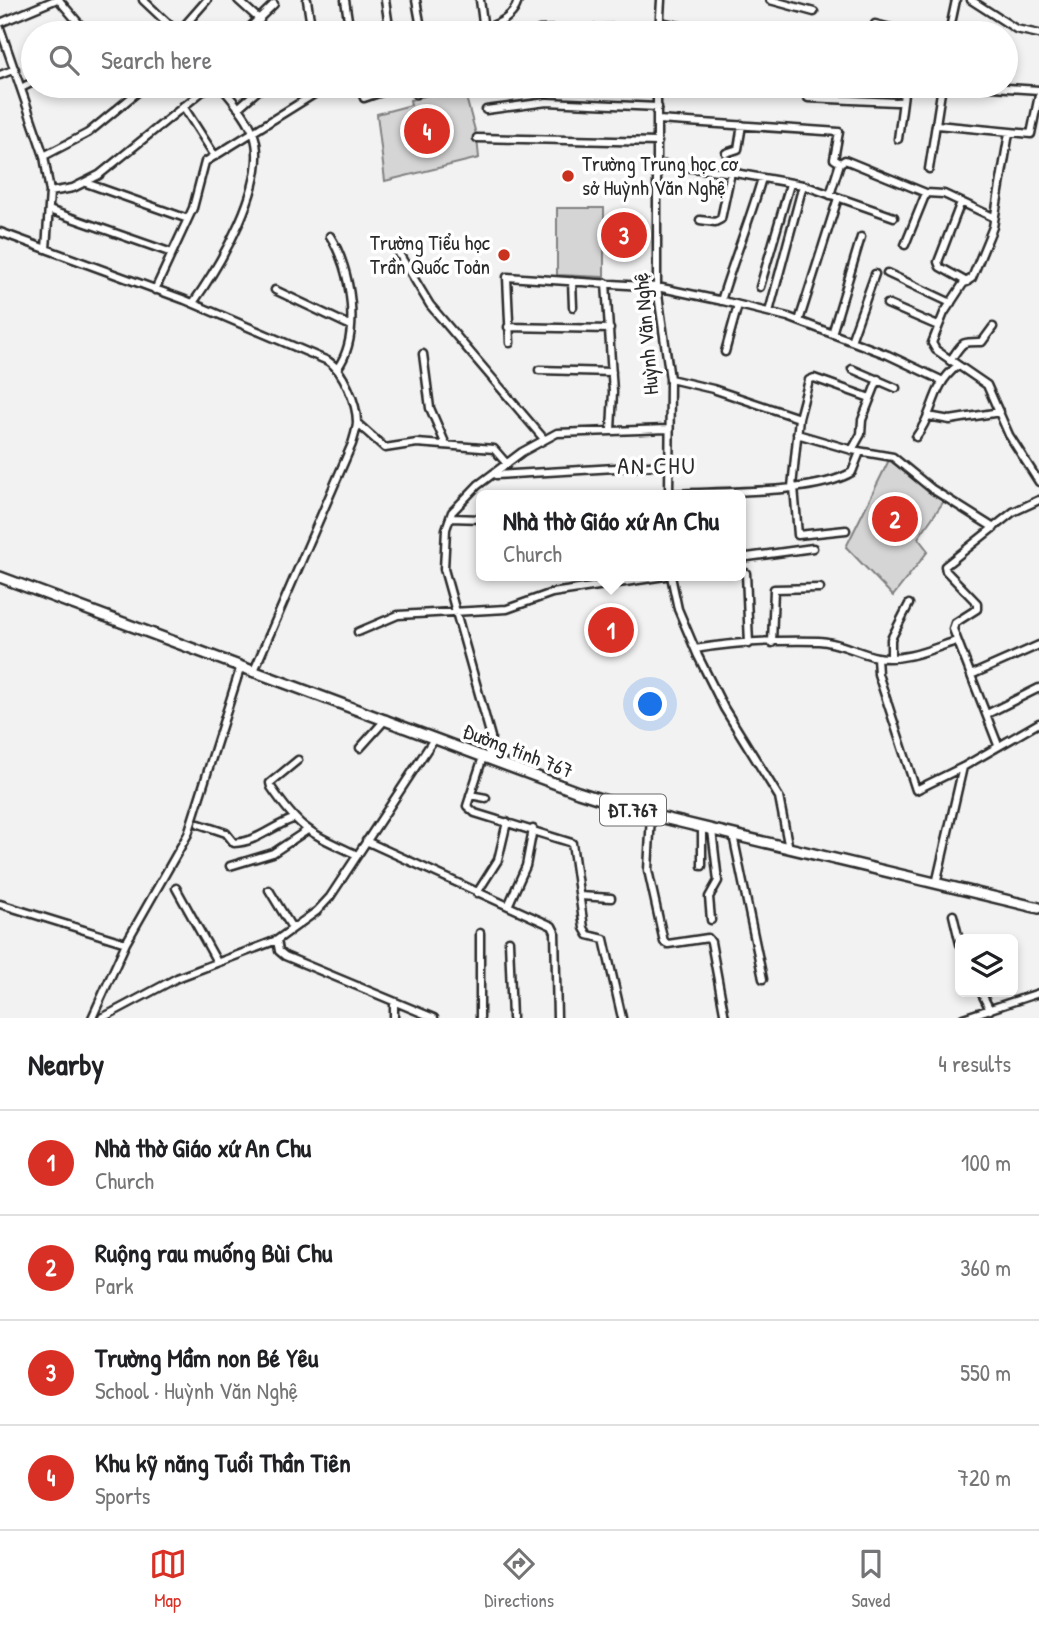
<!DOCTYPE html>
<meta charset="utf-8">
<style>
:root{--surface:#fff;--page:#f6f6f6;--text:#202124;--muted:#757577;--line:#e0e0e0;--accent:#d93025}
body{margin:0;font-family:"Patrick Hand",sans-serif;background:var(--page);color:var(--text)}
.controls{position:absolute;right:21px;bottom:21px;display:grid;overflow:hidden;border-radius:10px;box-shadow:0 4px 10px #0003}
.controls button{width:63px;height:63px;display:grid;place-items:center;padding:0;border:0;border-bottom:2px solid var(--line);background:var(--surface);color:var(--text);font:35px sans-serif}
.you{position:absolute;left:651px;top:705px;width:24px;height:24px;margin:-18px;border:5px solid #fff;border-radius:50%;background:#1a73e8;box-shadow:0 0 0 10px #1a73e833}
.badge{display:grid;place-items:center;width:46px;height:46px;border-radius:50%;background:var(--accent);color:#fff;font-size:23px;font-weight:700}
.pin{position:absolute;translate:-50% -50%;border:4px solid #fff;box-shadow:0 2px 7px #0006}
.popup{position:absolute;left:476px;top:490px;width:270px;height:91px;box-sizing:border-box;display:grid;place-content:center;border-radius:10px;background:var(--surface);filter:drop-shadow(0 2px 5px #0005);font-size:23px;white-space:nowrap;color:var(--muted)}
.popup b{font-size:26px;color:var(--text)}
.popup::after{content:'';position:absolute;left:50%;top:100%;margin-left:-14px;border:14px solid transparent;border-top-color:var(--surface)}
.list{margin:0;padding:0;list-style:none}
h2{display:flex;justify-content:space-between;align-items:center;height:91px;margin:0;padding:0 28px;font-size:30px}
h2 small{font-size:23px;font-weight:400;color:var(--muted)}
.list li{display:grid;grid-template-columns:46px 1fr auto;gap:21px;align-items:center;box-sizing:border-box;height:105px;padding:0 28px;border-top:2px solid var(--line)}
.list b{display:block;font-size:26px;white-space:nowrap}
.list p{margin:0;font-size:23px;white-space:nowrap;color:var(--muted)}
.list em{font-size:23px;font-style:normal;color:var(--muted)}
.icon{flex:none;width:38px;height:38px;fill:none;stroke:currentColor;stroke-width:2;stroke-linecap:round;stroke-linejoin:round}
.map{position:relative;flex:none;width:1039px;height:1018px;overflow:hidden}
.search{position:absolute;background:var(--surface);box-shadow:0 4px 10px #0003;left:21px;right:21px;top:21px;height:77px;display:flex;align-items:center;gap:18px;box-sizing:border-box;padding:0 24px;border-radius:38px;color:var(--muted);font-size:26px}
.sheet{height:511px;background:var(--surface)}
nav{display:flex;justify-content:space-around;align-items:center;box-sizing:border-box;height:98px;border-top:2px solid var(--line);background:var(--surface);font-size:19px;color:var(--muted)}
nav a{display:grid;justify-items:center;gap:4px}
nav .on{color:var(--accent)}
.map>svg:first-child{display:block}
.green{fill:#d5d5d5;stroke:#808080;stroke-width:2}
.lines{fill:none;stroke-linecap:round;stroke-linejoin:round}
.street-casing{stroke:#2b2b2b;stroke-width:11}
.primary-casing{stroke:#2b2b2b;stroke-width:14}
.street{stroke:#fff;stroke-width:6}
.primary{stroke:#fff;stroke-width:9}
.poi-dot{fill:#c8321e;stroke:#fff;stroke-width:2.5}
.labels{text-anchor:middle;stroke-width:7;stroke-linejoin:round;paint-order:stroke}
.shield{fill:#fff;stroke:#6b6b6b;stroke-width:2}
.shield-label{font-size:19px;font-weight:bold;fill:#2b2b2b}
.poi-label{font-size:21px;fill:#2b2b2b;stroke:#fff;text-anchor:start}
.street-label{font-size:21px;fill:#2b2b2b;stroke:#fff}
.quarter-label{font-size:24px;letter-spacing:2px;fill:#2b2b2b;stroke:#fff}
</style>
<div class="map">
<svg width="1039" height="1018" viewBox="0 0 1039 1018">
<rect width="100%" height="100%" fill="#f2f2f2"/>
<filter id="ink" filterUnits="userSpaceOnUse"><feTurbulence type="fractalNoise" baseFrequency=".0143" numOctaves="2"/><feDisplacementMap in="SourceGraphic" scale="14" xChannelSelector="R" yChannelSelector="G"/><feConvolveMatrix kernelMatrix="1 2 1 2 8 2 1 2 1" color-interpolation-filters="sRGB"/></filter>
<g filter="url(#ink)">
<!-- green -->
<path class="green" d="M446,86h17l14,52 2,20 -94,23 -8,-67 34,-9 -1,-5 37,-10z
M557,208h47v69l-47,-2z
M889,460l55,41 -26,37 10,13 -35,45 -47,-49z"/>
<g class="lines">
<!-- street casing -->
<g class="street-casing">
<path id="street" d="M59,0l28,33
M143,0l35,33
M238,0l22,20
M307,0l5,33
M345,0l5,33
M385,0l5,33
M416,0l6,33
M480,0l4,30
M770,0l44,12
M971,0l45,29 23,5
M660,22l52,11
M0,23l55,-23
M875,24l36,9
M0,28l44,128 6,36 -4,57 139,51 143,61c15,9 29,43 29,61 0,7 -3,15 -5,22l-99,229
M539,30l120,-3
M178,33l29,-33
M244,33l30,-29
M467,33c19,-4 47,-11 51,-33
M659,33l2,-33
M816,33h5
M949,33l7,-33
M0,75l15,-6
M360,86l4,12 35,-12
M412,86l4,8
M657,86v201l13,92 -1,116
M799,86l9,12 88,4 7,-1 2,-15
M977,86l62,4
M23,87l10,-5
M183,106l32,50
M238,108l25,-22
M486,110l61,-8 111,5
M658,120l181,12 -5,27 6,4
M937,125l94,9 8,-39
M1009,133l-16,94 -21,51 -9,6 -19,29 -12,30 4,7 51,35 22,50 30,47
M477,138l181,4
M898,139l5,-38
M726,153l12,-4 4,-24
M44,156l44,-23 57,-47
M658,164l77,9 68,12 91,32
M929,169l13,-83
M86,183l102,36
M50,192l23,-4 26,-13 110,-89
M830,195l10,-32 5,-3 81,33 18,1 49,23
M961,202l-23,60 2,5 27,15
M49,210l123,43
M700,220l15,2 6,-3 10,-47
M0,232l46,17
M330,236c21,33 32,99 7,133
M905,245l21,-52
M398,252l32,53 114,134
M887,273l64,30
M572,281l1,26
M606,283l7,109 -2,38
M760,287l30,-103
M155,290l38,-82 12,-46 122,-76
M275,290l74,35
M721,301c13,-43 29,-81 41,-123
M193,303c26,-37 77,-121 61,-168 -6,-18 -21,-34 -33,-49
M887,304l51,22
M769,312l34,-127
M799,321l39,-123
M508,327l102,2
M832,334l29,-97
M851,341l24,-67
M510,343l-3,-66 150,10 66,14 65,16 100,38 53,25
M725,352l13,-47
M423,354l7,54 16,37
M950,361c14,-20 10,-19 32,-19l11,-15
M852,369l44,19
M539,370l73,2
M670,379l43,10 86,29
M928,416l22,4 50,-8
M357,423l28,25 32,-5 77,6 13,15
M797,434l55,16 41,7 39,32 62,39
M916,437c20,-26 14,-49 41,-71
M852,450l9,-16 1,-14 16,-41
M496,475l171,-10
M792,487l7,-69 10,-38 5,-2 56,20
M794,487l4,48 48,-5
M669,494c46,-3 146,1 183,-22l8,-20
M450,518l32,1
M740,558l73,-10
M746,573l3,71
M671,576l7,33 20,47 26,52 55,89 10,52
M358,632l40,-17 109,-6 45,-16 113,-17
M772,643l2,-54 46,-1
M695,649c39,-7 84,-9 124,-8 20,1 39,12 58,16 26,5 55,-8 79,-16
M877,657l1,17 38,116 47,-23 76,-44
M891,657v-18l18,-35
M971,675l68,-30
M987,714l52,-26
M998,745l-45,-116 2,-6 22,-14v-6l-31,-32 -1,-5 68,-54 26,-12
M360,748l26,-29
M483,757l-16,49 8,7 97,30 12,85 4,7 16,4 18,79
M488,759l3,-22 -47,-168 2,-40 6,-17 26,-27 44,-33 35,-19 110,-4
M298,760l-28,23 1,4c30,44 38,45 86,68
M470,795l16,3
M651,815l-3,55 16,72 4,2 40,-6 3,4 14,76
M199,824l27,9 8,10c23,-1 38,-17 59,-24
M702,828v38
M733,835l30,144
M366,841l186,85 3,6 2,86
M230,866l43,-13 33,-22
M936,884l27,-117
M176,888l41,74
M269,890l23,38
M477,893l21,-33 9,-38
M580,896l31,2
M0,904l126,39
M508,906l18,-40 7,-37
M953,915l7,29
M711,920l-2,-23 9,-16 -6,-51
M480,933v85
M509,941l3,77
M981,992l9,18
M92,1018l34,-75 62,-109 52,-165
M102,1018l75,-40 100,-38
M394,1018v-16
M434,1018l-149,-62 -6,-5 -2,-11 40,-29 13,-14 104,-158
M963,1018l76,-25"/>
</g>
<!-- primary casing -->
<g class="primary-casing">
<path id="primary" d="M0,577l578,215 73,23 388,93"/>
</g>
<!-- street -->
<use href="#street" class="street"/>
<!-- primary -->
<use href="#primary" class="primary"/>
</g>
</g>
<!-- markers -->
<g class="poi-dot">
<circle cx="568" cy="176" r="7"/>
<circle cx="504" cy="255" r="7"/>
</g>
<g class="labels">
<!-- shield labels -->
<rect class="shield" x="600" y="794.5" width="66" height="31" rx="5"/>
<g class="shield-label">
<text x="633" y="817">ĐT.767</text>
</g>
<!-- poi labels -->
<g class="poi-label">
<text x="582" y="171">Trường Trung học cơ<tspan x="582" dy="24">sở Huỳnh Văn Nghệ</tspan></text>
<text x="490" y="250" text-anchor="end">Trường Tiểu học<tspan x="490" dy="24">Trần Quốc Toản</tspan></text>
</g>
<!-- street labels -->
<g class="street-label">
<text transform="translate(646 334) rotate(-95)" y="7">Huỳnh Văn Nghệ</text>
<text transform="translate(518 751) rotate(21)" y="7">Đường tỉnh 767</text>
</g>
<!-- quarter labels -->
<g class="quarter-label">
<text x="657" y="474">AN CHU</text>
</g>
</g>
</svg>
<div class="controls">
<button><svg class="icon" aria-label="layers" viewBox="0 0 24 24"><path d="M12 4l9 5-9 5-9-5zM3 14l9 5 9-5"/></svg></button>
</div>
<div class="you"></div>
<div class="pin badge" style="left:611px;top:630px">1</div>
<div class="popup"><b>Nhà thờ Giáo xứ An Chu</b>Church</div>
<div class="pin badge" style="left:895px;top:519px">2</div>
<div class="pin badge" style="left:624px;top:235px">3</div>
<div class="pin badge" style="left:427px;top:131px">4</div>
<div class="search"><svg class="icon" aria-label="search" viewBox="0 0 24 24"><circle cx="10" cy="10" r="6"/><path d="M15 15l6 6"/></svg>Search here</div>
</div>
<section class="sheet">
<h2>Nearby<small>4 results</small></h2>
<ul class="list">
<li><span class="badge">1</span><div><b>Nhà thờ Giáo xứ An Chu</b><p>Church</p></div><em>100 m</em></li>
<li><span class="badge">2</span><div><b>Ruộng rau muống Bùi Chu</b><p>Park</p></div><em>360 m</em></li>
<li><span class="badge">3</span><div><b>Trường Mầm non Bé Yêu</b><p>School · Huỳnh Văn Nghệ</p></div><em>550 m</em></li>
<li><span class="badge">4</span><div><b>Khu kỹ năng Tuổi Thần Tiên</b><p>Sports</p></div><em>720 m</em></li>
</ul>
</section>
<nav>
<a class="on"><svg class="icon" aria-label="map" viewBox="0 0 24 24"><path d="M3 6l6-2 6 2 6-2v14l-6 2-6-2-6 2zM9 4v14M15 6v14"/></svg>Map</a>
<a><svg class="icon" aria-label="directions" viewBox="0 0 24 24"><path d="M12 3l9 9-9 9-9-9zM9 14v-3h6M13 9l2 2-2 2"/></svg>Directions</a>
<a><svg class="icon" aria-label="saved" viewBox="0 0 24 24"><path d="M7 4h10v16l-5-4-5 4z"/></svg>Saved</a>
</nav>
